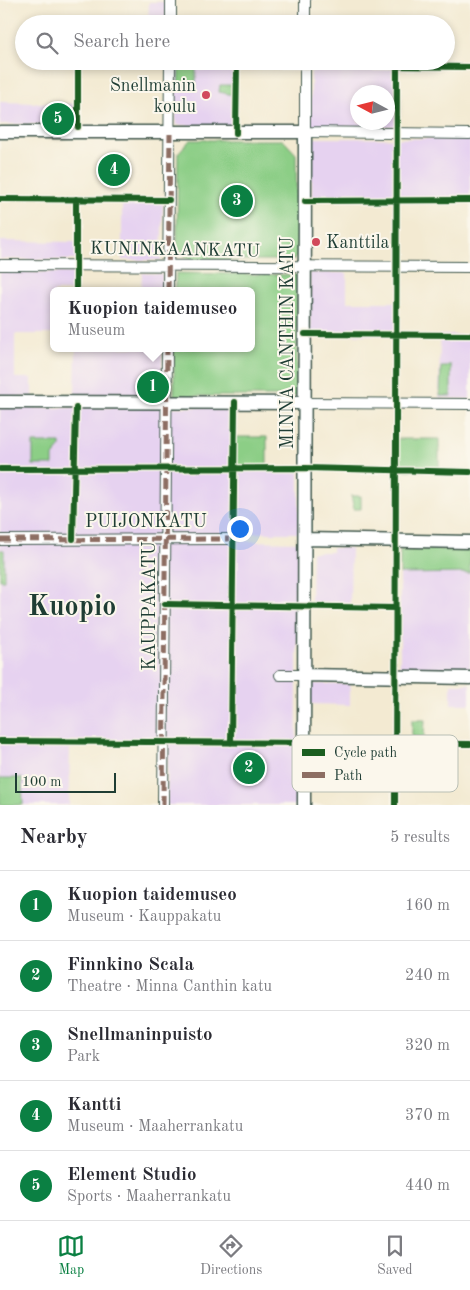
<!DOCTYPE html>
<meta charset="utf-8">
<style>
:root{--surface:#fff;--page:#f2f2f3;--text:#2b2b33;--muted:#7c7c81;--line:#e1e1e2;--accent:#0b8043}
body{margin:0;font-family:"Old Standard TT",serif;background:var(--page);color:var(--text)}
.compass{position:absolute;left:350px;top:85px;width:45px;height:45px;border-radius:50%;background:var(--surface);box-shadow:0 2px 8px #0003;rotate:277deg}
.scale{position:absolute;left:15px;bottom:12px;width:101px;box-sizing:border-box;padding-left:5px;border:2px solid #1f3d34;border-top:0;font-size:14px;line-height:18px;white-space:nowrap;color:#1f3d34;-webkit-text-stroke:4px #fbf7ec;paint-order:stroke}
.you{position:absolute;left:239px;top:528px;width:18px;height:18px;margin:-12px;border:4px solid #fff;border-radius:50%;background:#1a73e8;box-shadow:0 0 0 8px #1a73e833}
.badge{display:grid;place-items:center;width:32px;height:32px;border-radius:50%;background:var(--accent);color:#fff;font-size:16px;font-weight:700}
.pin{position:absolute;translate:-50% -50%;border:2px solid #fff;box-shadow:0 1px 5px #0006}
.popup{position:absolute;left:50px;top:287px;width:205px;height:65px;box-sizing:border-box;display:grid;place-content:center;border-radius:8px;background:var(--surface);filter:drop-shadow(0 1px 4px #0005);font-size:16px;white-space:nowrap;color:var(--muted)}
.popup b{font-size:19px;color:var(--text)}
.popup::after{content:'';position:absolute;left:50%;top:100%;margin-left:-10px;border:10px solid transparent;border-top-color:var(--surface)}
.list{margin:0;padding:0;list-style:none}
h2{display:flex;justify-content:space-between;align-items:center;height:65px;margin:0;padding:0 20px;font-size:21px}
h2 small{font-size:16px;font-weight:400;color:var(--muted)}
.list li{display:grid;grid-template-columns:32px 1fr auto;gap:15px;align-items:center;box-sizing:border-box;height:70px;padding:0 20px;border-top:1px solid var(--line)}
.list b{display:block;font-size:19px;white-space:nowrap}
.list p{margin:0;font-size:16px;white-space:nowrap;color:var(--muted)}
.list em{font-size:16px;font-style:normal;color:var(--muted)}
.icon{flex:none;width:28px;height:28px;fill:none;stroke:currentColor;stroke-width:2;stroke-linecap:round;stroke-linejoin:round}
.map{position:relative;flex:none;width:470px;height:805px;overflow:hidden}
.search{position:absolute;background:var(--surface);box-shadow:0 2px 8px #0003;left:15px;right:15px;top:15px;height:55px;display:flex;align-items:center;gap:12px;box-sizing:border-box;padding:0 18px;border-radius:28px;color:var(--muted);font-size:19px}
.sheet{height:415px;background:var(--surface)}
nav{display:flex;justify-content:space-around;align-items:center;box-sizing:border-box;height:70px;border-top:1px solid var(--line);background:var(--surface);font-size:14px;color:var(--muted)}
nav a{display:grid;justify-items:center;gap:2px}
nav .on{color:var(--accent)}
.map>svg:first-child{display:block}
.built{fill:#e6d2f0;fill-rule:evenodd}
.green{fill:#8cce86;stroke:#56865d}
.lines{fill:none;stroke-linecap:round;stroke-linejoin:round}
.minor-casing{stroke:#3f574c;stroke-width:12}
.major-casing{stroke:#3f574c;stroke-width:15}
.minor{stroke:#fff;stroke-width:10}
.major{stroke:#fff;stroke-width:12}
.quiet{stroke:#8d6e63;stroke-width:5;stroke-dasharray:10 5;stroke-linecap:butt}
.cycleway-casing{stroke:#fbf7ec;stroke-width:9}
.cycleway{stroke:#1b5e20;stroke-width:6}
.poi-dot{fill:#d1495b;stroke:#fbf7ec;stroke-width:2}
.labels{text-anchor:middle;stroke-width:4;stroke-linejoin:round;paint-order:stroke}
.poi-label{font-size:18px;fill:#1f3d34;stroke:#fbf7ec;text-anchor:end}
.street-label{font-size:18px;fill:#1f3d34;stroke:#fbf7ec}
.town-label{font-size:28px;font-weight:bold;fill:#1f3d34;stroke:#fbf7ec}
.key{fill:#fbf7ec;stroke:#b9bfb5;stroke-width:1}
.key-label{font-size:14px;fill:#1f3d34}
</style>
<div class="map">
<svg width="470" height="805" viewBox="0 0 470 805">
<rect width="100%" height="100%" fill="#fbf7ec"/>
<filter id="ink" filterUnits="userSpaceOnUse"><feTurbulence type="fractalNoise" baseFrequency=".02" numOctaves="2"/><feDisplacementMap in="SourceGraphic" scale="10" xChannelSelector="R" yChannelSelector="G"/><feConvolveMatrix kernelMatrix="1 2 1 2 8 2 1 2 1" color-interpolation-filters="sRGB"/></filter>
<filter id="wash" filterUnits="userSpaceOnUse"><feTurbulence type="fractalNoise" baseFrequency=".0096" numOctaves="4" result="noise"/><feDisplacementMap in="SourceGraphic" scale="20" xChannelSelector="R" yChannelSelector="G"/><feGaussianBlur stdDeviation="1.12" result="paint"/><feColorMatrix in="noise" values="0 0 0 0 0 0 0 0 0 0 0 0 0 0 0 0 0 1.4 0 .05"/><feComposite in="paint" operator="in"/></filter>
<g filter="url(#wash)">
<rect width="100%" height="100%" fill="#f3ead2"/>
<!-- built -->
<path class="built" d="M149,2h17v22h-18z
M176,61h32l1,3 28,1 -1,62 -60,-2z
M311,65l86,1 -1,60h-85zM358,92h30v30h-30z
M0,102l78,2v20h-78z
M312,138l158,1v61h-74l-1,-3h-83z
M122,201l41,1 -2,58h-39z
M0,241l76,1v18l-76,-1z
M0,272l76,1v18h-22v43h-39v44h17v19h-32z
M142,273l20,1v17h-21z
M310,273h37v29h49v33l-86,-1z
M440,335h30v64l-31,-1z
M76,348h86v48l-87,2z
M235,407l-1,60 65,1v65h-66v8l65,1 -2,263h-129l1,-64h-98l-1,64h-69v-397z
M332,548h19l-1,56 -39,-1 1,-51h20z
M470,573v97h-70v-96z
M310,684h40v21l-40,-1z
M451,684h19v20h-19z"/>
<!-- green -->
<path class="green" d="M397,61h45v5h-45z
M179,68h17v19h-18z
M220,85h14v10l-15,-3z
M190,140h93l13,14 1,102 -4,4h-104l-12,-12 1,-95z
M176,273l121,2v121h-123v-48h78v-57h-77z
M448,365h3v31h-11l1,-29h6z
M234,437h33v31l-33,-1z
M396,439h43v32l-43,-1z
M33,443h27v5l-7,8v9h-20z
M351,496h10v13h-7z
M470,549v24l-70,1v-24z
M0,550h4v30h-4z
M412,720h13l-1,17h-12z
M395,744h46v37h-46z
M0,778h22l1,27h-23z"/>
</g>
<g filter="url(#ink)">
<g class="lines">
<!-- minor casing -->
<g class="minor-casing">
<path id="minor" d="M305,0v24
M171,24v-24
M305,61v71l165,2
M0,265l470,2
M168,291l2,-230
M304,403l166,1
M0,540l233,-1
M280,675h25
M163,805l4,-457"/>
</g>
<!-- major casing -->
<g class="major-casing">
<path id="major" d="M0,132h305l-1,673
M0,402l304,1
M305,539l165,3
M305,675l165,3"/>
</g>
<!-- minor -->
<use href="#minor" class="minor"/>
<!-- major -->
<use href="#major" class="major"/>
<!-- quiet -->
<path class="quiet" d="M168,291l2,-157
M0,540l233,-1
M163,805l4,-457"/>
<!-- cycleway casing -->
<g class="cycleway-casing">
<path id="cycleway" d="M198,64l101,1
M305,65l165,2
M78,127v-63
M236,133l1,-72
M0,199l169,1
M76,199v92
M305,201l165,-1
M305,334l165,1
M0,469l305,-1 165,4
M73,539l3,-131
M165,604l230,4
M0,741l470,3
M231,743l4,-341
M395,805l2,-744"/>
</g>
<!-- cycleway -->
<use href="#cycleway" class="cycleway"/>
</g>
</g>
<!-- markers -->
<g class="poi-dot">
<circle cx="206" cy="95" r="5"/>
<circle cx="316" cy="242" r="5"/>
</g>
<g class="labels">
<!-- poi labels -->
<g class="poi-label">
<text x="196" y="91">Snellmanin<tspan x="196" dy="21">koulu</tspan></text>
<text x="326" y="248" text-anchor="start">Kanttila</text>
</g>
<!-- street labels -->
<g class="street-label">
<text transform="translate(175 249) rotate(1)" y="6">KUNINKAANKATU</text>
<text transform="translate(287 343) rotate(-90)" y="6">MINNA CANTHIN KATU</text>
<text x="146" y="527">PUIJONKATU</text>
<text transform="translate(149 606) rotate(-90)" y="6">KAUPPAKATU</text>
</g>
<!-- town labels -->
<g class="town-label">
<text x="72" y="615">Kuopio</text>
</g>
</g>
<!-- legend -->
<rect x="292" y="735" width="166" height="57" rx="8" class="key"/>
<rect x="302" y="749" width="23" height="7" fill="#1b5e20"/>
<rect x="302" y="772" width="23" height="6" fill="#8d6e63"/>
<g class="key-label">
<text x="334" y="757">Cycle path</text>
<text x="334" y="780">Path</text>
</g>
</svg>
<svg class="compass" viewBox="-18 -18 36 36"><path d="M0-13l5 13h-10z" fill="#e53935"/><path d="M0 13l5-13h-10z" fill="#7c7c81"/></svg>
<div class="scale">100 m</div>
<div class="you"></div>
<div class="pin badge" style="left:153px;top:387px">1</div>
<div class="popup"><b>Kuopion taidemuseo</b>Museum</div>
<div class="pin badge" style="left:249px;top:768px">2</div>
<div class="pin badge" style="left:237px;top:201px">3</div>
<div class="pin badge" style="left:114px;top:170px">4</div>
<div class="pin badge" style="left:58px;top:119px">5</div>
<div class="search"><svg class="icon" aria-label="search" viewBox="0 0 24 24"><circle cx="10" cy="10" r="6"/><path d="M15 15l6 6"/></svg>Search here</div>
</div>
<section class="sheet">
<h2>Nearby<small>5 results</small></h2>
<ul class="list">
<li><span class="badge">1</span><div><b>Kuopion taidemuseo</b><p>Museum · Kauppakatu</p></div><em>160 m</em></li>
<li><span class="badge">2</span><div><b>Finnkino Scala</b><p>Theatre · Minna Canthin katu</p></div><em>240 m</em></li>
<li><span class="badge">3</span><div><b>Snellmaninpuisto</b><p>Park</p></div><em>320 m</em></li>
<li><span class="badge">4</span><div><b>Kantti</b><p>Museum · Maaherrankatu</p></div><em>370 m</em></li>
<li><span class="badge">5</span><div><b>Element Studio</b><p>Sports · Maaherrankatu</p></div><em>440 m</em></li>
</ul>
</section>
<nav>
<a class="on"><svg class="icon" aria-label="map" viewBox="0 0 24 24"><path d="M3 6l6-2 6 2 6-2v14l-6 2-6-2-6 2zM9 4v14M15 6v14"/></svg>Map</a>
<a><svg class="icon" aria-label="directions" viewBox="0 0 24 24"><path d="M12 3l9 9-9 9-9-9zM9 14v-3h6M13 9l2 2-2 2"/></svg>Directions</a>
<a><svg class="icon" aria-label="saved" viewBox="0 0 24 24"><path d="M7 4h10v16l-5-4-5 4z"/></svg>Saved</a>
</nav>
